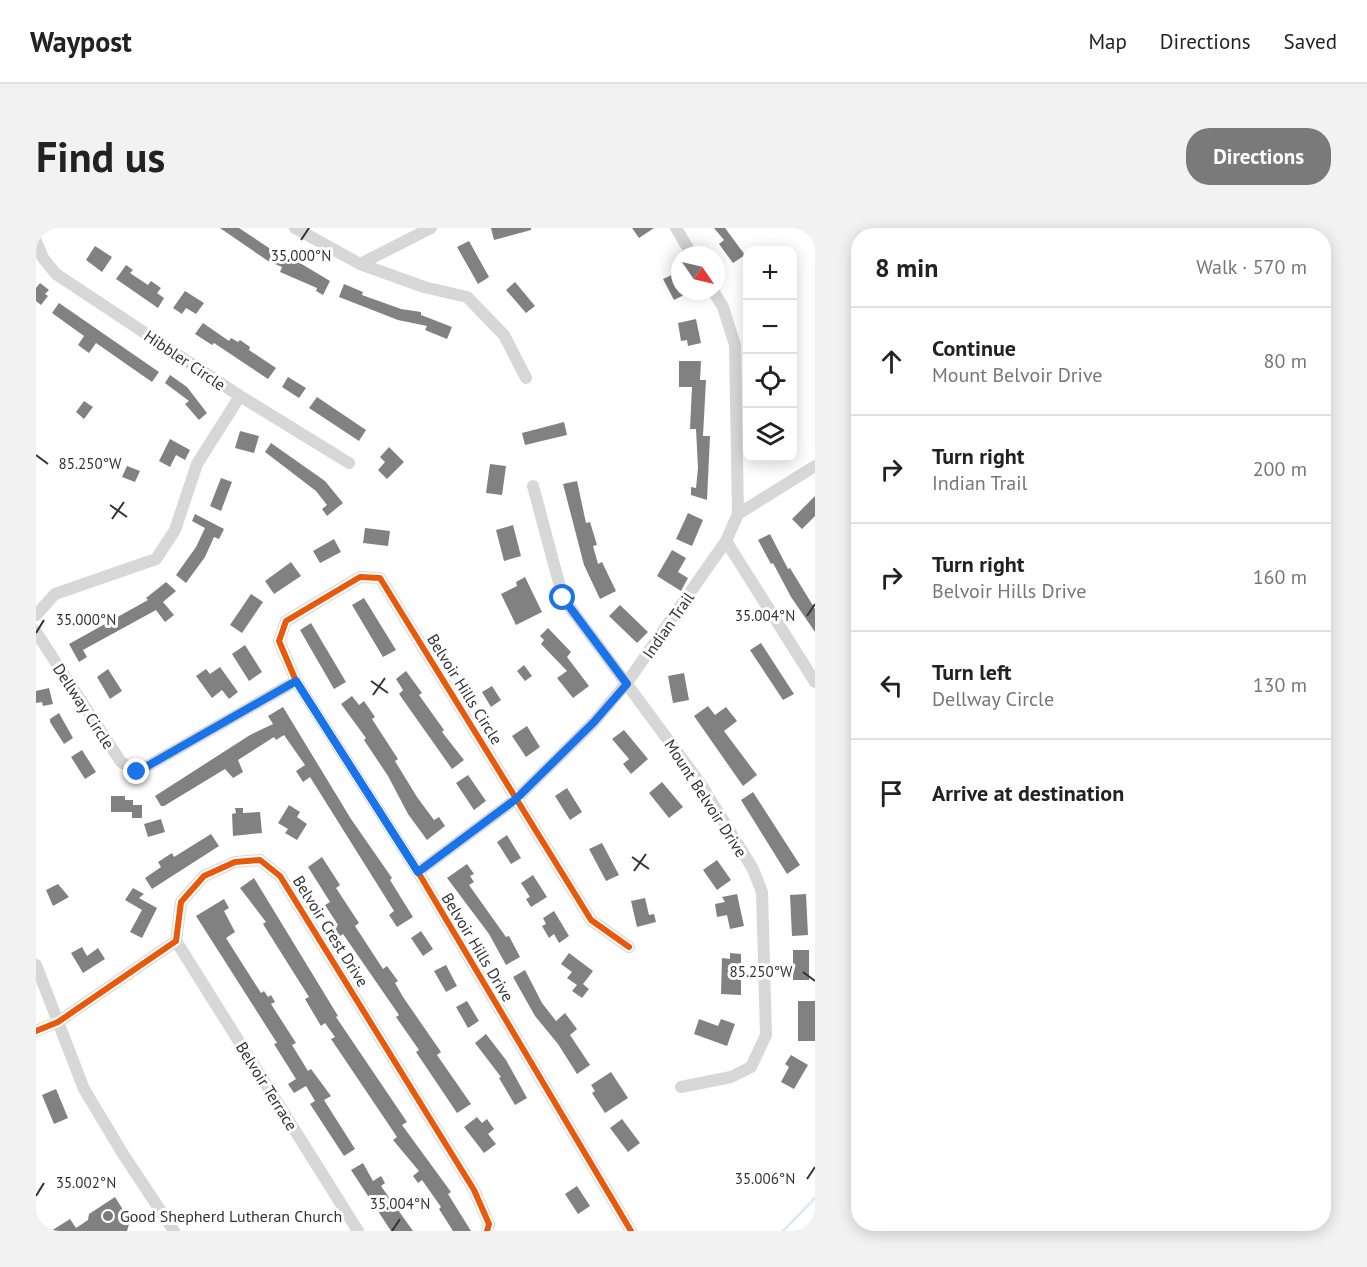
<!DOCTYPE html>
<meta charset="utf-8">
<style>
:root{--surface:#fff;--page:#f2f2f2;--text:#222;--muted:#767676;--line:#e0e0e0;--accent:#7a7a7a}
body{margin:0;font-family:"PT Sans",sans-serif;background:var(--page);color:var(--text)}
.controls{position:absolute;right:18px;top:18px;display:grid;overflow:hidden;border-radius:12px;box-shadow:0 3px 15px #0003}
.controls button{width:54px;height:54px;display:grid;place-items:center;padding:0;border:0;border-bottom:2px solid var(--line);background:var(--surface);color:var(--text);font:30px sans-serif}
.compass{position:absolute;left:635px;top:18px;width:54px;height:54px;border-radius:50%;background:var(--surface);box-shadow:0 3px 15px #0003;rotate:124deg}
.stop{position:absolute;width:18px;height:18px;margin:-14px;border:4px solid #1a73e8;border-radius:50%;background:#fff}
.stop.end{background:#1a73e8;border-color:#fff;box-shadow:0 2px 6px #0008}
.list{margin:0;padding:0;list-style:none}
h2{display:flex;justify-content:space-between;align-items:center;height:78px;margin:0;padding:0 24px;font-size:26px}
h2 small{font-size:20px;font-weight:400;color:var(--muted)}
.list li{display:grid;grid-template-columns:39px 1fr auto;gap:18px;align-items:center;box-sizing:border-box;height:108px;padding:0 24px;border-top:2px solid var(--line)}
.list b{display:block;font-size:22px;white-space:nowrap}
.list p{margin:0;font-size:20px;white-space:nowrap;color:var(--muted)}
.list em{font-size:20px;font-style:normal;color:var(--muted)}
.icon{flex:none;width:33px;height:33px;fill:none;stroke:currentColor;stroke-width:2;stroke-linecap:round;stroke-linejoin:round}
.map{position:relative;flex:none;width:779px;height:1003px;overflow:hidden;border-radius:24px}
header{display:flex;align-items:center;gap:36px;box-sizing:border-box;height:84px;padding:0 30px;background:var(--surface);border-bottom:2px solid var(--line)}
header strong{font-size:28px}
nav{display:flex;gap:33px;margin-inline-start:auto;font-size:21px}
.intro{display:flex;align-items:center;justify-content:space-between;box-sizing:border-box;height:144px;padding:0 36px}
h1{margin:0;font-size:42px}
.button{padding:15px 27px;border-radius:24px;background:var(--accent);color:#fff;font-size:21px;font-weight:700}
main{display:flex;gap:36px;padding:0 36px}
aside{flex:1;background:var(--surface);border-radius:24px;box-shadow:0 3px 15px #0003}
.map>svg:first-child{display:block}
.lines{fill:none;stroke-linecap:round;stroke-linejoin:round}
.stream{stroke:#ddebf3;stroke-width:3}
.building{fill:#818181}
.minor{stroke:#d7d7d7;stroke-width:12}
.cycleway-casing{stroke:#fff;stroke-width:10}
.cycleway{stroke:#e8590c;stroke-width:6}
.route{stroke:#1a73e8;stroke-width:8}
.ticks{fill:none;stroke:#333;stroke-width:2}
.poi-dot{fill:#7a7a7a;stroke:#fff;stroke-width:2}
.labels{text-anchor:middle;stroke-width:6;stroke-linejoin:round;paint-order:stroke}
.street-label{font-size:16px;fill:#333;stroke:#fff}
.poi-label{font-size:16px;fill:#333;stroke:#fff;text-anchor:start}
.ticks-label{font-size:15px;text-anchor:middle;fill:#333;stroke:#fff;stroke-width:6;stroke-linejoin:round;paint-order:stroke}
</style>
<header>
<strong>Waypost</strong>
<nav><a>Map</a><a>Directions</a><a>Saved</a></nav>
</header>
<div class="intro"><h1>Find us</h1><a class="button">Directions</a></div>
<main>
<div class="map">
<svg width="779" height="1003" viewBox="0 0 779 1003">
<rect width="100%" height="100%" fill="#fff"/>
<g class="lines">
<!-- stream -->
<path class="stream" d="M747,1003l32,-33"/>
</g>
<!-- building -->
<path class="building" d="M184,0h19l39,26 2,-3 50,30 -7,14 -7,-4 1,-3 -37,-16 2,-5 -14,-6z
M455,0h40v2l-37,10z
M596,0h22l-15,10z
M678,0h11l20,27 -12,8 -14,-19 5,-4z
M433,13l20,36 -11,7 -21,-37z
M59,18l17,11 -10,15 -16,-12z
M90,37l7,5 -3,3 18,12 3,-4 10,7 -4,5 7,5 -6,10 -42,-29z
M638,46l10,21 -10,5 -11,-21z
M479,54l20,24 -9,7 -20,-23z
M4,55l9,7 -4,4 3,2 -7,9 -5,-4v-13z
M308,56l19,8 -1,3 39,14 20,3v3l31,12 -5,12 -22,-9 2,-4 -29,-6 -59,-23z
M149,63l19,12 -8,11 -10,-6 -4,6 -9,-6z
M23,75l100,69 -7,10 -56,-39 -7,10 -11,-8 6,-9 -32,-23z
M660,91l5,24 -13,3 -1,-6 -6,1 -3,-18z
M167,95l26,18 2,-3 7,4 2,-2 10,7 -1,3 27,18 -8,11 -54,-36 -2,2 -17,-11z
M643,133h22l-1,19h6l-3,56h7l-3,64 -16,-5v-8l5,1 2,-20 -2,-39h-6l2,-42h-13z
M134,147l17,12 20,26 -8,7 -14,-16 4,-3 -24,-18z
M252,149l18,11 -7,10 -17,-11z
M281,169l49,33 -7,11 -50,-33z
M48,173l9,6 -9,12 -8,-7z
M528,194l3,13 -42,10 -3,-12z
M204,203l19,5 -5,17 -19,-5z
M134,211l20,11 -5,10 -9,-5 -6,12 -11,-6z
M235,215l54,38 18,22 -16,13 -5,-7 5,-4 -11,-14 -51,-39z
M353,219l15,15 -17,17 -9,-9 7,-8 -5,-5z
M454,236l16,2 -4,29 -16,-2z
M91,238l13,5 -5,11 -13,-5z
M185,250l11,4 -11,29 -11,-5z
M541,253l9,42 4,-1 7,23 -4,1 5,18 4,-2 14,29 -16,8 -16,-34 -21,-81z
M779,268v20l-13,13 -10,-10z
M652,285l15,7 -11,26 -16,-7z
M159,286l29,15 -5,10 -5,-2 -9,20 -19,26 -10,-8 20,-28 9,-19 -13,-7z
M477,297l8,31 -17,5 -8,-31z
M329,300l25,3 -2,15 -25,-3z
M734,306l18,35 2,-1 25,41v23l-24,-35 -18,-34 -2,1 -13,-24z
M298,311l7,13 -21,11 -7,-12z
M636,322l14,8 -8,14 10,6 -7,13 -24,-15z
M255,334l10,14 -27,18 -9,-13z
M489,349l17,35 -26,13 -15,-31 16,-8 -1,-4z
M130,354l10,9 -13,11 11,13 -9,7 -9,-12 -73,40 4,7 -8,5 -10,-18 79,-44 -2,-2z
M215,366l12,8 -21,31 -12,-8z
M328,370l32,52 -13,7 -31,-52z
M584,377l28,27 -11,11 -28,-27z
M275,395l35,59 -12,7 -34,-59z
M512,400l23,24 -4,5 22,29 -16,12 -16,-20 10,-7 -26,-27 3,-4 -4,-4z
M725,415l33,51 -11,6 -33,-50z
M209,417l17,27 -13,9 -17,-27z
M488,437l8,11 -7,5 -8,-10z
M184,439l18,25 -9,7 -7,-9 -10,8 -16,-22 10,-7 4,5z
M72,441l14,22 -12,8 -13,-22z
M370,443l16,22 -3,2 25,35 -2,2 22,28 -12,9 -53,-75 4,-4 -7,-11z
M648,445l5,27 -16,3 -5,-27z
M456,458l9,14 -10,7 -9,-15z
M13,460l4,16 -10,2 -1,-4 -6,1v-12z
M316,468l7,9 5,-4 11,16 -3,2 26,40 -3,2 22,36 17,23 5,-3 6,9 -18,14 -19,-26 -20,-38 -24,-36 2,-2 -25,-34z
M672,478l7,9 11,-8 11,14 -13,10 33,44 -14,11 -49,-70z
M247,479l68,112 41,59 -2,2 23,37 -16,10 -8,-12 5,-4 -84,-134 -7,5 -7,-11 9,-6 -21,-30 -8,5 -2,-3 -36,23 5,12 -10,6 -8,-9 -61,37h-3l-6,-10 95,-61 23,-11 -5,-8z
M23,485l14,25 -9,6 -14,-22v-3z
M491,498l13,21 -14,10 -14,-21z
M588,502l24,29 -17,15 -8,-10 6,-5 -17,-20z
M46,522l14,22 -11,7 -14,-22z
M432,547l18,26 -12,9 -18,-27z
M626,554l21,25 -14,11 -20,-25z
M531,560l15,24 -12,8 -15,-24z
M717,564l47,73 -13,9 -46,-74z
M75,568h14v4h8v5h9v13h-10v-6h-21z
M253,577l11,7 -3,5 10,7 -10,16 -12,-7 3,-4 -10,-6z
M199,580h8v5l17,-1 2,21 -29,3 -1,-22 4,-1z
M125,591l4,13 -17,5 -4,-13z
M175,606l8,12 -67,43 -7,-11 16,-11 -3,-5 14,-9 2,4z
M471,607l14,23 -10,6 -14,-22z
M566,615l17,32 -13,6 -17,-32z
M286,629l18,28 -4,3 23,35 -4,3 28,43 4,-3 11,15 -3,2 8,14 38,55 -4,3 34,49 -14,9 -41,-61 3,-2 -23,-33 3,-2 -56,-81 -9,6 -6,-8 10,-7 -13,-20 5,-3 -22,-35z
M681,632l14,20 -14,10 -14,-20z
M431,636l7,10 -4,2 4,6 -5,3 37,52 3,-1 11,21 -14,8 -17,-31 -42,-56z
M497,647l14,22 -16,10 -5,-8 4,-2 -9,-14z
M218,650l84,138 -2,1 71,105 -5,3 49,67 -3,2 23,37h-18l-14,-22 2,-2 -19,-27 -4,3 -5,-7 6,-5 -26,-31 4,-3 -66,-98 4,-2 -10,-14 -4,3 -16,-27 4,-2 -46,-73 3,-2 -26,-34z
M22,656l11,13 -16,9 -7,-16z
M97,660l11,6 -5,4 18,10 -15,30 -12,-6 12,-22 -17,-10z
M701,666l7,32 -14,3 -3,-14 -10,2 -2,-13 10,-2 -3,-5z
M770,666l2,41 -16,1 -2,-41z
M609,670l4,17 5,-1 2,8 -19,5 -6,-26z
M188,671l5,9 -5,3 11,21 -9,6 35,55 3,-2 4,6 3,-2 4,7 -4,2 25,39 -4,2 16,26 3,-2 20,27 -7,4 31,49 -11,7 -34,-52 5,-3 -9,-15 -12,7 -6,-9 8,-5 -22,-35 3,-1 -81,-127z
M518,683l15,25 -10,7 -5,-9 -5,4 -7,-12 4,-2 -3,-6z
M385,703l12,18 -10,7 -12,-18z
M46,719l5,9 11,-8 7,11 -22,14 -12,-20z
M757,722h16v30h-16z
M533,725l24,18 -10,13 6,5 -7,9 -10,-7 5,-6 -10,-7 5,-6 -11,-8z
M694,725l11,1v41l-20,-1 1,-36 8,1z
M410,737l11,21 -11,6 -12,-21z
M489,742l17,33 14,18 9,-8 12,16 -7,6 20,30 -13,9 -19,-30 -23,-28 -22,-39z
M431,773l12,20 -11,7 -12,-21z
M762,773h17v40h-17z
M663,791l19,7 3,-7 14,5 -8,22 -33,-12z
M450,806l20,26 21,38 -12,7 -16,-27 2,-1 -26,-34z
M755,827l17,10 -14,24 -13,-7 8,-15 -4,-3z
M575,844l17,26 -23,15 -13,-20 3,-2 -4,-6z
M20,861l12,29 -14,6 -12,-29z
M441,889l5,6 5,-4 7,10 -6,5 8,10 -12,9 -20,-26z
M586,891l18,24 -12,9 -18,-24z
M327,935l10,18 8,-5 4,7 -4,3 32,45h-22l-40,-61z
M541,958l13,20 -12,8 -13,-20z
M79,969l15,24 -3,10h-76l19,-12 6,9 12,-8 1,-6z"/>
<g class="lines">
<!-- minor -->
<path class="minor" d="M259,0l65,36 64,23 43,10 37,38 22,43
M640,0l16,27
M0,13l7,17 13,16 184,122 109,67
M324,36l71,-36
M677,63l10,16 12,38 3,169 -12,27 89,141
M497,258l30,112 137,185 53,86 9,23 4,143 -15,32 -20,10 -50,10
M702,286l77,-48
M0,387l19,-21 101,-35 19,-29 22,-66 43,-68
M0,404l85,130 16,10 159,-91
M382,644l98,-73 78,-77 32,-38 100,-143
M140,713l182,290
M593,719l-38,-27 -211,-342 -20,-1 -74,44 -7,20 17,40 122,191 213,359
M0,737l48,124 39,65 51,77
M0,803l22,-9 118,-81 5,-39 23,-26 31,-14 25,-2 20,16 194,314 15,34 -2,7
M776,1003l3,-4"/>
<!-- cycleway casing -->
<g class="cycleway-casing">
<path id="cycleway" d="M593,719l-38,-27 -211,-342 -20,-1 -74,44 -7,20 17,40 122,191 213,359
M0,803l22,-9 118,-81 5,-39 23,-26 31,-14 25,-2 20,16 194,314 15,34 -2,7"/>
</g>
<!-- cycleway -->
<use href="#cycleway" class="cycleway"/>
</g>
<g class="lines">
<!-- route -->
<path class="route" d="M101,544l159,-91 122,191 98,-73 78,-77 33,-38 -64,-86"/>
</g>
<!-- ticks -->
<path class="ticks" d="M265,12l8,-12M0,227l12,9M74,277l17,12M76,291l12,-17M771,388l8,-12M0,405l8,-13M335,453l17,12M337,467l12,-17M596,629l17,12M598,643l12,-17M767,744l12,9M771,951l8,-12M0,968l8,-13M356,1003l8,-12"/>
<!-- markers -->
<circle class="poi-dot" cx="72" cy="988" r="6"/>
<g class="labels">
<!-- street labels -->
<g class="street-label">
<text transform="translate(149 132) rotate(34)" y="6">Hibbler Circle</text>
<text transform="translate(632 397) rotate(-55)" y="6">Indian Trail</text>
<text transform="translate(429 461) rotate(58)" y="6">Belvoir Hills Circle</text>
<text transform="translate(48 478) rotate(57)" y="6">Dellway Circle</text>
<text transform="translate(670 570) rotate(57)" y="6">Mount Belvoir Drive</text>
<text transform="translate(295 703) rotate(58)" y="6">Belvoir Crest Drive</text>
<text transform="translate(442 719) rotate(59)" y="6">Belvoir Hills Drive</text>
<text transform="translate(231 858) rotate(58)" y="6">Belvoir Terrace</text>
</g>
<!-- poi labels -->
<g class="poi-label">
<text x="84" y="994">Good Shepherd Lutheran Church</text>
</g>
</g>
<g class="ticks-label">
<text x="265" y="33">35.000°N</text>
<text x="54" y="241">85.250°W</text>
<text x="729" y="393">35.004°N</text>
<text x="50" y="397">35.000°N</text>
<text x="725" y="749">85.250°W</text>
<text x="729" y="956">35.006°N</text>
<text x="50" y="960">35.002°N</text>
<text x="364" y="981">35.004°N</text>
</g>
</svg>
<div class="controls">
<button>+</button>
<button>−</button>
<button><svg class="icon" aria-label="locate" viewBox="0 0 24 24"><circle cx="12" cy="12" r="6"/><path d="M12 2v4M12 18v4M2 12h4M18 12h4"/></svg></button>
<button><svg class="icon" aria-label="layers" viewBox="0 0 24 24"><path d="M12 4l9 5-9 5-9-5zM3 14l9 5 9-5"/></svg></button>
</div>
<svg class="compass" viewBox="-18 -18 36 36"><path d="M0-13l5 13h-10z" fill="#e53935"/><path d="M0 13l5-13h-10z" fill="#767676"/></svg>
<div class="stop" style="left:527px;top:370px"></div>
<div class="stop end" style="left:101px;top:544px"></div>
</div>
<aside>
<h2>8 min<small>Walk · 570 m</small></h2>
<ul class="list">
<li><svg class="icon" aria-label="ahead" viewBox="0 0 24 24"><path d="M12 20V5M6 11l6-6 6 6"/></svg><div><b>Continue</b><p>Mount Belvoir Drive</p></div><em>80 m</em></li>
<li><svg class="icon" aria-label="right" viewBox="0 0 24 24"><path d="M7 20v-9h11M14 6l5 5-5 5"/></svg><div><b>Turn right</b><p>Indian Trail</p></div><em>200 m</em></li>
<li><svg class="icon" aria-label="right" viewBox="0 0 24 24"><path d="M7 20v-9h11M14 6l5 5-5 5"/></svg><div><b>Turn right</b><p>Belvoir Hills Drive</p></div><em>160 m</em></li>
<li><svg class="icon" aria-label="left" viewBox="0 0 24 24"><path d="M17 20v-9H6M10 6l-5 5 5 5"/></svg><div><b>Turn left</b><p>Dellway Circle</p></div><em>130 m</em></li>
<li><svg class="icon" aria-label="arrive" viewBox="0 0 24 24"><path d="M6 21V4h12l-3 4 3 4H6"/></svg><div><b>Arrive at destination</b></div></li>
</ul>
</aside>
</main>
